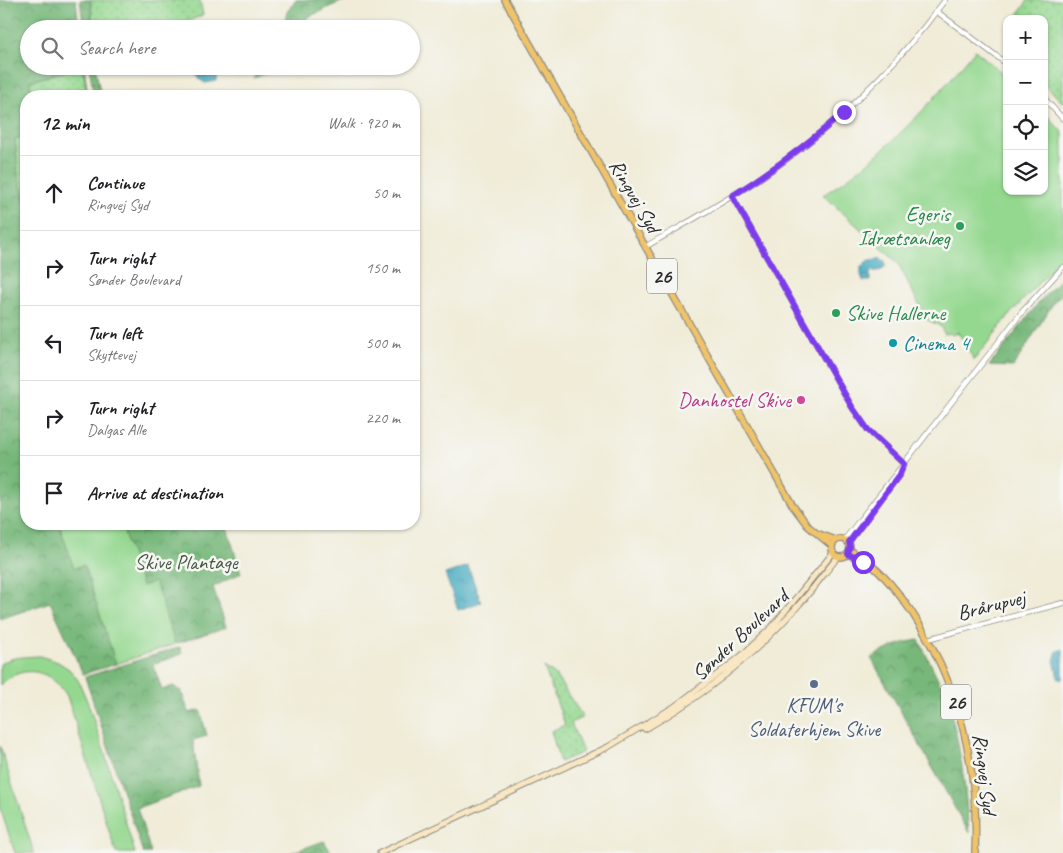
<!DOCTYPE html>
<meta charset="utf-8">
<style>
:root{--surface:#fff;--page:#f2f2f2;--text:#202124;--muted:#757577;--line:#e0e0e0}
body{margin:0;font-family:Caveat,sans-serif;background:var(--page);color:var(--text)}
.controls{position:absolute;right:15px;top:15px;display:grid;overflow:hidden;border-radius:10px;box-shadow:0 1px 4px #0004}
.controls button{width:45px;height:45px;display:grid;place-items:center;padding:0;border:0;border-bottom:1px solid var(--line);background:var(--surface);color:var(--text);font:25px sans-serif}
.stop{position:absolute;width:15px;height:15px;margin:-11px;border:4px solid #7c3aed;border-radius:50%;background:#fff}
.stop.end{background:#7c3aed;border-color:#fff;box-shadow:0 1px 5px #0008}
.list{margin:0;padding:0;list-style:none}
h2{display:flex;justify-content:space-between;align-items:center;height:65px;margin:0;padding:0 20px;font-size:21px}
h2 small{font-size:16px;font-weight:400;color:var(--muted)}
.list li{display:grid;grid-template-columns:32px 1fr auto;gap:15px;align-items:center;box-sizing:border-box;height:75px;padding:0 20px;border-top:1px solid var(--line)}
.list b{display:block;font-size:19px;white-space:nowrap}
.list p{margin:0;font-size:16px;white-space:nowrap;color:var(--muted)}
.list em{font-size:16px;font-style:normal;color:var(--muted)}
.icon{flex:none;width:28px;height:28px;fill:none;stroke:currentColor;stroke-width:2;stroke-linecap:round;stroke-linejoin:round}
.map{position:relative;flex:none;width:1063px;height:853px;overflow:hidden}
.search{position:absolute;background:var(--surface);box-shadow:0 1px 4px #0004;left:20px;top:20px;width:400px;height:55px;display:flex;align-items:center;gap:12px;box-sizing:border-box;padding:0 18px;border-radius:28px;color:var(--muted);font-size:19px}
.panel{position:absolute;background:var(--surface);box-shadow:0 1px 4px #0004;left:20px;top:90px;width:400px;height:440px;border-radius:20px}
.map>svg:first-child{display:block}
.grass{fill:url(#grass-dots);stroke:#60825e}
.forest{fill:url(#forest-crowns);stroke:#517252}
.pitch{fill:#94d890;stroke:#60825e}
.water{fill:url(#water-ripples);stroke:#356a75}
.lines{fill:none;stroke-linecap:round;stroke-linejoin:round}
.tertiary-casing{stroke:#8e8c82;stroke-width:6}
.secondary-casing{stroke:#8e8c82;stroke-width:7}
.primary-casing{stroke:#8e8c82;stroke-width:8}
.tertiary{stroke:#fff;stroke-width:4.5}
.secondary{stroke:#f9e7c3;stroke-width:5}
.primary{stroke:#f0c369;stroke-width:5.5}
.route{stroke:#7c3aed;stroke-width:6}
.leisure-dot{fill:#2e9e5b;stroke:#f6f6f2;stroke-width:2}
.culture-dot{fill:#0f9aa8;stroke:#f6f6f2;stroke-width:2}
.hotel-dot{fill:#d1479c;stroke:#f6f6f2;stroke-width:2}
.service-dot{fill:#5c6f8a;stroke:#f6f6f2;stroke-width:2}
.labels{text-anchor:middle;stroke-width:5;stroke-linejoin:round;paint-order:stroke}
.shield{fill:#f6f6f2;stroke:#686867;stroke-width:1}
.shield-label{font-size:20px;font-weight:bold;fill:#2b2b2b}
.street-label{font-size:21px;fill:#2b2b2b;stroke:#f6f6f2}
.leisure-label{font-size:21px;fill:#27864d;stroke:#f6f6f2;text-anchor:end}
.culture-label{font-size:21px;fill:#0d838f;stroke:#f6f6f2;text-anchor:start}
.hotel-label{font-size:21px;fill:#b23c85;stroke:#f6f6f2;text-anchor:end}
.park-label{font-size:21px;fill:#455644;stroke:#f6f6f2}
.service-label{font-size:21px;fill:#4e5e75;stroke:#f6f6f2}
</style>
<div class="map">
<svg width="1063" height="853" viewBox="0 0 1063 853">
<defs>
<pattern id="grass-dots" width="8" height="8" patternUnits="userSpaceOnUse" patternTransform="scale(1.25)"><rect width="8" height="8" fill="#94d890"/><path d="M2 2h.1M6 6h.1" fill="none" stroke="#80ba7c" stroke-width="1.8" stroke-linecap="round"/></pattern>
<pattern id="forest-crowns" width="20" height="18" patternUnits="userSpaceOnUse" patternTransform="scale(1.25)"><rect width="20" height="18" fill="#77b87a"/><path d="M2 6a3 3 0 1 1 6 0M12 15a3 3 0 1 1 6 0" fill="none" stroke="#629664"/></pattern>
<pattern id="water-ripples" width="26" height="14" patternUnits="userSpaceOnUse" patternTransform="scale(1.25)"><rect width="26" height="14" fill="#3fa8bf"/><path d="M2 4q2-2 4 0t4 0M15 11q2-2 4 0t4 0" fill="none" stroke="#35899b"/></pattern>
</defs>
<rect width="100%" height="100%" fill="#f6f6f2"/>
<filter id="ink" filterUnits="userSpaceOnUse"><feTurbulence type="fractalNoise" baseFrequency=".02" numOctaves="2"/><feDisplacementMap in="SourceGraphic" scale="10" xChannelSelector="R" yChannelSelector="G"/><feConvolveMatrix kernelMatrix="1 2 1 2 8 2 1 2 1" color-interpolation-filters="sRGB"/></filter>
<filter id="wash" filterUnits="userSpaceOnUse"><feTurbulence type="fractalNoise" baseFrequency=".0096" numOctaves="4" result="noise"/><feDisplacementMap in="SourceGraphic" scale="20" xChannelSelector="R" yChannelSelector="G"/><feGaussianBlur stdDeviation="1.12" result="paint"/><feColorMatrix in="noise" values="0 0 0 0 0 0 0 0 0 0 0 0 0 0 0 0 0 1.4 0 .05"/><feComposite in="paint" operator="in"/></filter>
<g filter="url(#wash)">
<rect width="100%" height="100%" fill="#f0ecd8"/>
<!-- grass -->
<path class="grass" d="M90,0h110l3,15 -33,14h-76z
M1028,0h35v103l-19,-19v-65h-29z
M83,66l4,30h-56l-1,-15z
M26,135v68l-8,-27 -3,-37z
M544,667l11,8 28,42 -12,6 12,29 -23,10 -9,-31 14,-6z"/>
<!-- forest -->
<path class="forest" d="M0,0h76l3,29h-50v37h55l4,30 -5,-30 -53,15 1,15h-5v39l-11,4 3,37 8,27v321h33l15,44 10,-3 32,99 -33,10 -33,-72 -50,17z
M80,0h10l4,29h-10z
M295,0h50l-39,18 1,11h-16l-6,-9 2,-8z
M89,66h6l6,30h-7z
M257,66h30l-33,12z
M1063,277v16l-9,9 -41,65 -24,-1 51,-65z
M121,524h105l15,49 -28,14 13,40 -51,17 -20,-61 -13,3z
M919,640c7,15 15,30 22,45 19,45 24,100 28,148l-98,-175c16,-9 29,-16 48,-18z
M180,647l2,7 -29,10 9,26 11,-4 8,5 8,22 11,-3 7,26 -14,4 6,46 -62,22 14,45h-8l-58,-176z
M324,841l7,11 -4,1h-37z"/>
<!-- pitch -->
<path class="pitch" d="M975,50l32,27v114h37v-79l19,21v124l-52,56 -37,47 -16,-28 -6,3 -2,-2 -5,1 -5,-8 -13,-6 -29,-57 -75,-68c59,-37 108,-91 152,-145z
M59,524h62l21,62 13,-4 20,62 -59,20 -32,-99 -10,3z
M40,656l18,6 11,7 9,11 10,23 16,48 31,102h-19l-49,-157c-16,-27 -44,-33 -67,-11v-21c12,-8 26,-7 40,-8z
M0,746l34,107h-19l-15,-45z"/>
<!-- water -->
<path class="water" d="M196,66h21l-1,15 -11,2 -6,-4 -5,-10z
M879,258l6,3 1,4 -4,5 -12,2v9h-7l-2,-6v-8l6,-6z
M468,566l13,36 -23,8 -13,-36z
M1063,649v31l-5,-2 -4,-18 3,-9z"/>
</g>
<g filter="url(#ink)">
<g class="lines">
<!-- tertiary casing -->
<g class="tertiary-casing">
<path id="tertiary" d="M936,11l71,53
M1044,98l19,21
M732,196l120,211 16,23 36,34
M645,247c38,-22 78,-44 114,-68 71,-48 135,-110 186,-179
M845,539l177,-227 41,-45
M849,542l51,-68 4,-8
M928,639l135,-36"/>
</g>
<!-- secondary casing -->
<g class="secondary-casing">
<path id="secondary" d="M645,729c60,-34 114,-78 159,-130 12,-14 22,-28 34,-42
M380,853l228,-106 66,-40 65,-49 33,-31 61,-74"/>
</g>
<!-- primary casing -->
<g class="primary-casing">
<path id="primary" d="M505,0l288,506 15,20 24,20
M819,534l17,6
M832 548a9 9 0 1 1 18 0a9 9 0 1 1-18 0Z
M850,550c28,17 43,35 61,61 48,73 68,156 64,242
M848,554l16,8"/>
</g>
<!-- tertiary -->
<use href="#tertiary" class="tertiary"/>
<!-- secondary -->
<use href="#secondary" class="secondary"/>
<!-- primary -->
<use href="#primary" class="primary"/>
</g>
</g>
<g class="lines" filter="url(#ink)">
<!-- route -->
<path class="route" d="M844,112c-35,31 -72,59 -112,84l120,211 16,23 36,34 -4,10 -51,68 1,5 -2,7 15,8"/>
</g>
<!-- markers -->
<g class="leisure-dot">
<circle cx="960" cy="226" r="5"/>
<circle cx="836" cy="313" r="5"/>
</g>
<circle class="culture-dot" cx="893" cy="343" r="5"/>
<circle class="hotel-dot" cx="801" cy="400" r="5"/>
<circle class="service-dot" cx="814" cy="684" r="5"/>
<g class="labels">
<!-- shield labels -->
<g class="shield">
<rect x="647" y="258.5" width="30" height="35" rx="4"/>
<rect x="941" y="684.5" width="30" height="35" rx="4"/>
</g>
<g class="shield-label">
<text x="662" y="283">26</text>
<text x="956" y="709">26</text>
</g>
<!-- street labels -->
<g class="street-label">
<text transform="translate(635 196) rotate(60)" y="7">Ringvej Syd</text>
<text transform="translate(991 605) rotate(-14)" y="7">Brårupvej</text>
<text transform="translate(740 635) rotate(-43)" y="7">Sønder Boulevard</text>
<text transform="translate(985 774) rotate(83)" y="7">Ringvej Syd</text>
</g>
<!-- leisure labels -->
<g class="leisure-label">
<text x="950" y="221">Egeris<tspan x="950" dy="24">Idrætsanlæg</tspan></text>
<text x="846" y="320" text-anchor="start">Skive Hallerne</text>
</g>
<!-- culture labels -->
<g class="culture-label">
<text x="903" y="350">Cinema 4</text>
</g>
<!-- hotel labels -->
<g class="hotel-label">
<text x="791" y="407">Danhostel Skive</text>
</g>
<!-- park labels -->
<g class="park-label">
<text x="186" y="569">Skive Plantage</text>
</g>
<!-- service labels -->
<g class="service-label">
<text x="814" y="712">KFUM's<tspan x="814" dy="24">Soldaterhjem Skive</tspan></text>
</g>
</g>
</svg>
<div class="controls">
<button>+</button>
<button>−</button>
<button><svg class="icon" aria-label="locate" viewBox="0 0 24 24"><circle cx="12" cy="12" r="6"/><path d="M12 2v4M12 18v4M2 12h4M18 12h4"/></svg></button>
<button><svg class="icon" aria-label="layers" viewBox="0 0 24 24"><path d="M12 4l9 5-9 5-9-5zM3 14l9 5 9-5"/></svg></button>
</div>
<div class="stop" style="left:863px;top:562px"></div>
<div class="stop end" style="left:844px;top:112px"></div>
<div class="search"><svg class="icon" aria-label="search" viewBox="0 0 24 24"><circle cx="10" cy="10" r="6"/><path d="M15 15l6 6"/></svg>Search here</div>
<section class="panel">
<h2>12 min<small>Walk · 920 m</small></h2>
<ul class="list">
<li><svg class="icon" aria-label="ahead" viewBox="0 0 24 24"><path d="M12 20V5M6 11l6-6 6 6"/></svg><div><b>Continue</b><p>Ringvej Syd</p></div><em>50 m</em></li>
<li><svg class="icon" aria-label="right" viewBox="0 0 24 24"><path d="M7 20v-9h11M14 6l5 5-5 5"/></svg><div><b>Turn right</b><p>Sønder Boulevard</p></div><em>150 m</em></li>
<li><svg class="icon" aria-label="left" viewBox="0 0 24 24"><path d="M17 20v-9H6M10 6l-5 5 5 5"/></svg><div><b>Turn left</b><p>Skyttevej</p></div><em>500 m</em></li>
<li><svg class="icon" aria-label="right" viewBox="0 0 24 24"><path d="M7 20v-9h11M14 6l5 5-5 5"/></svg><div><b>Turn right</b><p>Dalgas Alle</p></div><em>220 m</em></li>
<li><svg class="icon" aria-label="arrive" viewBox="0 0 24 24"><path d="M6 21V4h12l-3 4 3 4H6"/></svg><div><b>Arrive at destination</b></div></li>
</ul>
</section>
</div>
